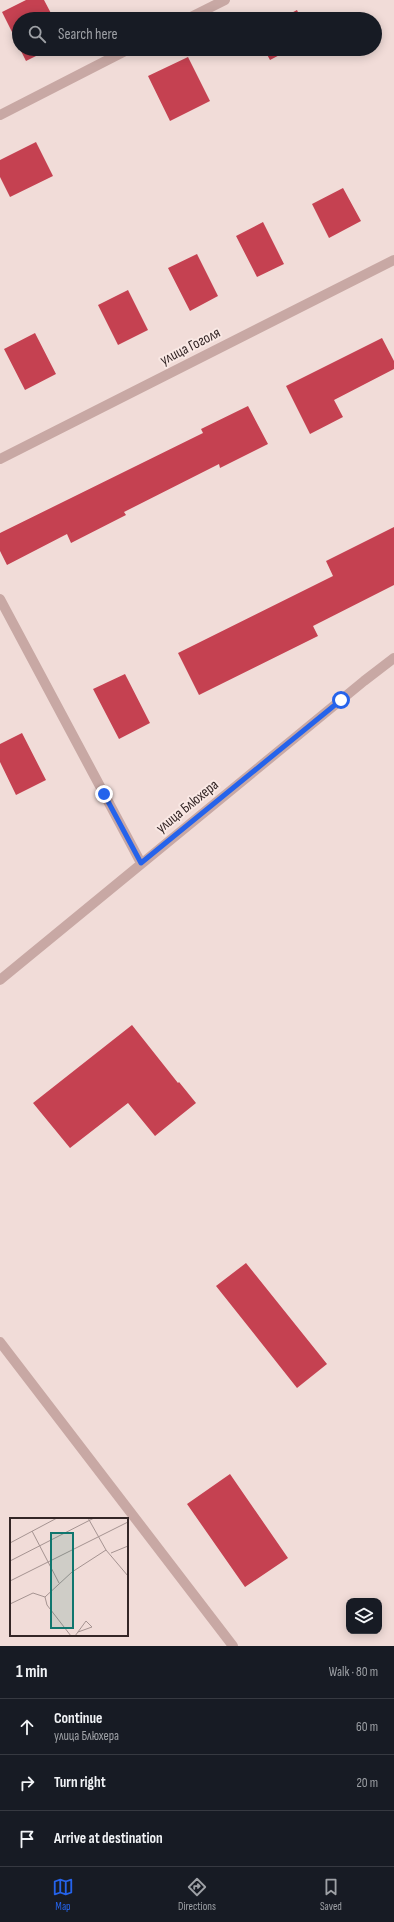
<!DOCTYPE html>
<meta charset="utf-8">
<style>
:root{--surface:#171b24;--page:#242831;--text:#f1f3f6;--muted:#9ea1a6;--line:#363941;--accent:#2563eb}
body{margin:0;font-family:"Sofia Sans Condensed",sans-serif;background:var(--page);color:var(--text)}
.controls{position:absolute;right:12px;bottom:12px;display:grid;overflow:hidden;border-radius:8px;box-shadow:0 2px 10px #0003}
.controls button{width:36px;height:36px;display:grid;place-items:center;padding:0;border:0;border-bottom:1px solid var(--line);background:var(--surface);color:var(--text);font:20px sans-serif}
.stop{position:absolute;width:12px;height:12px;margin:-9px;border:3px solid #2563eb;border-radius:50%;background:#fff}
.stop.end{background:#2563eb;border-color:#fff;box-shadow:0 1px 4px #0008}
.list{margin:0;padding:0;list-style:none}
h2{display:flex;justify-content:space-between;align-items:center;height:52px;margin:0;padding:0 16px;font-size:17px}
h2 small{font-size:13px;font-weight:400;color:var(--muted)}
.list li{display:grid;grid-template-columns:26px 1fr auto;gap:12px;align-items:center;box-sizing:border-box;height:56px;padding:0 16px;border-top:1px solid var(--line)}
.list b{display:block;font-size:15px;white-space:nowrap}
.list p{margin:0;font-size:13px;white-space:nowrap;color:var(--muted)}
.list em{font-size:13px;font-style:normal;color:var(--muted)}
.icon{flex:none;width:22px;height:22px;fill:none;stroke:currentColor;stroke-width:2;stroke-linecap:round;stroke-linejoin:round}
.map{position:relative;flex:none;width:394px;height:1646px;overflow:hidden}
.search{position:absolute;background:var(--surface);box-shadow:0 2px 10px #0003;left:12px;right:12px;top:12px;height:44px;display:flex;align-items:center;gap:10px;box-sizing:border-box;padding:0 14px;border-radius:22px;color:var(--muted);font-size:15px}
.sheet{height:220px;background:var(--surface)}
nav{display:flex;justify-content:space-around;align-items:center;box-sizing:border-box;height:56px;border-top:1px solid var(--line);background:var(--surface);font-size:11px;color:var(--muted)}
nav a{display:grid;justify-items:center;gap:2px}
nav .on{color:var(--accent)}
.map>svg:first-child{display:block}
.building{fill:#c54151}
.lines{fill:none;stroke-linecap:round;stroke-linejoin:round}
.lane{stroke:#c8a8a4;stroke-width:10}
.street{stroke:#c8a8a4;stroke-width:10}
.route{stroke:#2563eb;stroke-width:5}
.labels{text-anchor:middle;stroke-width:4;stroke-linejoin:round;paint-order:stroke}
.street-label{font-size:15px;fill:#342626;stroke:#f9e8e4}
.inset-road{fill:none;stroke:#a59391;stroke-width:1}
.view{fill:#0f766e;fill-opacity:0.15;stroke:#0f766e;stroke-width:2}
.inset-edge{fill:none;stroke:#342626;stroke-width:2}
</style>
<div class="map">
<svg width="394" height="1646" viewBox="0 0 394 1646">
<rect width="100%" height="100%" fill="#f1dcd8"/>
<!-- building -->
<path class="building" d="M26,0h18l10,19h-35v27l-17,-34z
M297,10l4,9h-21z
M20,49h30l-24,12z
M264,49h27l-21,11z
M188,57l22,44 -40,20 -22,-45z
M36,142l17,34 -43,21 -10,-20v-17z
M343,188l18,33 -32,17 -17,-34z
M263,222l21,42 -27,13 -21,-41z
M197,254l21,42 -28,15 -22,-43z
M128,290l20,40 -30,15 -20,-40z
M35,333l21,41 -31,16 -21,-41z
M382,338l12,23v8l-60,31 9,17 -33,17 -24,-48z
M248,406l20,38 -48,24 -1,-4 -95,48 2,3 -55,28 -4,-9 -60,31 -7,-14v-18l203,-100 -2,-4z
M394,527v58l-81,41 5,10 -119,59 -21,-42 155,-77 -7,-15z
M125,674l25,49 -31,16 -26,-50z
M22,733l24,47 -30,15 -16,-33v-18z
M132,1025l46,58 1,-1 17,21 -41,33 -27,-33 -58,45 -37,-45z
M246,1263l81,101 -30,24 -81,-102z
M230,1474l58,84 -43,29 -58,-83z"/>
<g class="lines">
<!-- lane -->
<path class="lane" d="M0,1342l233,304"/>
<!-- street -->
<path class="street" d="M187,19l38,-19
M0,115l129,-66
M0,459l394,-199
M0,599l141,264
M0,980l364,-299 30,-23"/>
</g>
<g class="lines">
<!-- route -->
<path class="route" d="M104,794l37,69 200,-163"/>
</g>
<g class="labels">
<!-- street labels -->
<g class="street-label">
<text transform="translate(190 346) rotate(-27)" y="5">улица Гоголя</text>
<text transform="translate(187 806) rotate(-39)" y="5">улица Блюхера</text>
</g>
</g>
<!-- overview -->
<g transform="translate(10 1518)">
<rect width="118" height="118" fill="#f1dcd8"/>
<path class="inset-road" d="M78,0l18,32M22,13l27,52M0,25l47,-25M101,35l17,-7M0,43l84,-43M0,63l118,-59M35,79l2,8 24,31M0,86l23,-11 12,4 27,-25 34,-22 22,26M65,118l11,-15 6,6 -14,5"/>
<path class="view" d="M41,15h22v95h-22z"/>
<rect width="118" height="118" class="inset-edge"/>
</g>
</svg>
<div class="controls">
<button><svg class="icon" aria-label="layers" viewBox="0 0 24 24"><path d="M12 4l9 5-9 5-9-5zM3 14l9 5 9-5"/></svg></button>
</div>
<div class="stop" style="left:341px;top:700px"></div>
<div class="stop end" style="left:104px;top:794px"></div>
<div class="search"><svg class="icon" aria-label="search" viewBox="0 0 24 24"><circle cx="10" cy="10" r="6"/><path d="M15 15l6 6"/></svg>Search here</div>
</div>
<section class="sheet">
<h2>1 min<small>Walk · 80 m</small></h2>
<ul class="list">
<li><svg class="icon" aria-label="ahead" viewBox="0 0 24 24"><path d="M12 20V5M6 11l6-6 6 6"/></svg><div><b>Continue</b><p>улица Блюхера</p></div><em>60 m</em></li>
<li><svg class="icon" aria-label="right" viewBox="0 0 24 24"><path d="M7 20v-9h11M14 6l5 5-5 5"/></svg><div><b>Turn right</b></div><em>20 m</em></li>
<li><svg class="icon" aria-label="arrive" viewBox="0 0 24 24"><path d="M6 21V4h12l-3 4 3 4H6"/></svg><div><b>Arrive at destination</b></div></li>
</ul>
</section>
<nav>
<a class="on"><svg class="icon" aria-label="map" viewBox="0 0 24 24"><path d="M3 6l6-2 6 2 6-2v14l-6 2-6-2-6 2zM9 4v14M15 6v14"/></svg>Map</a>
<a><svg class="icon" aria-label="directions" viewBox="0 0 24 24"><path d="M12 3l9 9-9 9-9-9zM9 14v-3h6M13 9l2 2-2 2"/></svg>Directions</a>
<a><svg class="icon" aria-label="saved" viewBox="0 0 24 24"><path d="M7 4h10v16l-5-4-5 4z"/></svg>Saved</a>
</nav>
